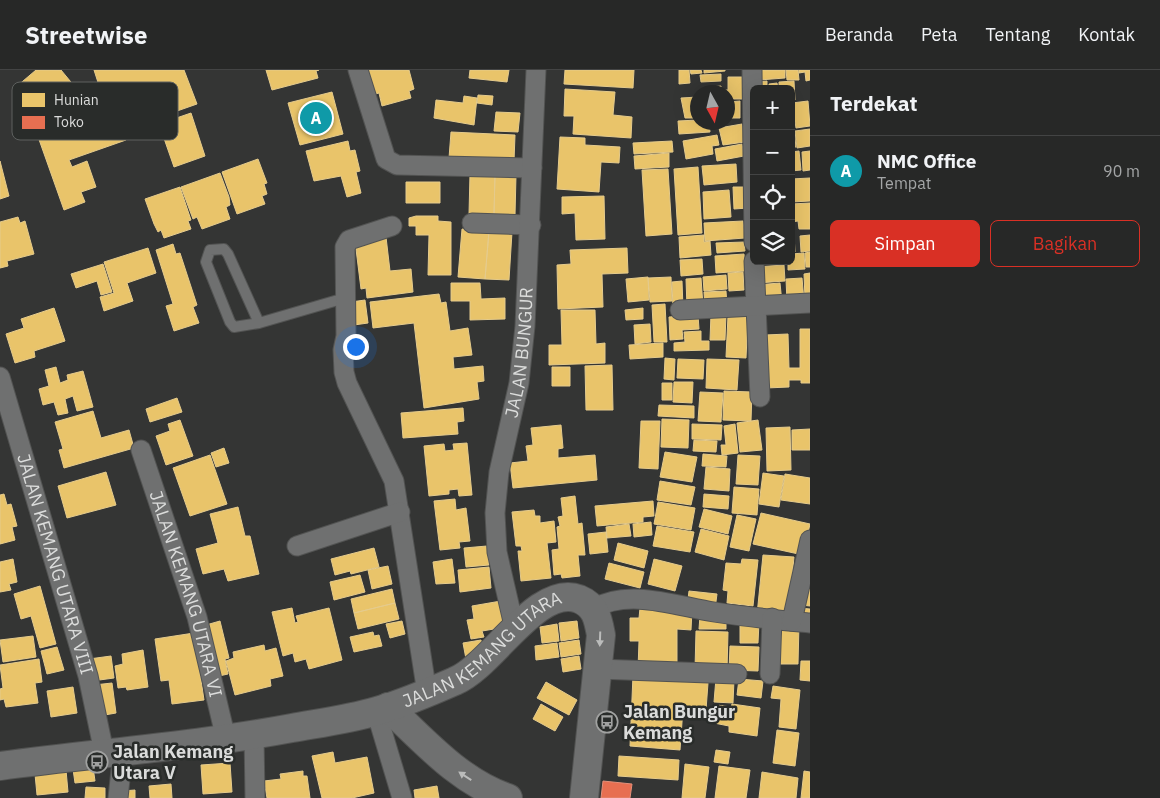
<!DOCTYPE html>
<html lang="id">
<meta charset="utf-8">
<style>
:root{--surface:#272827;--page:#2f302f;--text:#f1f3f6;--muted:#a4a6a7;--line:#434444;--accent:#d93025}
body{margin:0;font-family:"IBM Plex Sans",sans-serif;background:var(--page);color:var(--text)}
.controls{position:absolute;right:15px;top:15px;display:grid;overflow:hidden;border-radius:8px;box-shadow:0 5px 20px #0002}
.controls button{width:45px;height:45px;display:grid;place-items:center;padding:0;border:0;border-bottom:1px solid var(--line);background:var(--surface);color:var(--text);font:25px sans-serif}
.compass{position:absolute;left:690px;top:15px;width:45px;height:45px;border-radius:50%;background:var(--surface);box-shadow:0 5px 20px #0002;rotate:172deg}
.you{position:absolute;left:355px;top:276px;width:18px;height:18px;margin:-12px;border:4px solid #fff;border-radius:50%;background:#1a73e8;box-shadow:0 0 0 8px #1a73e833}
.badge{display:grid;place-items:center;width:32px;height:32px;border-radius:50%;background:var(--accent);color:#fff;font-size:16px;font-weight:700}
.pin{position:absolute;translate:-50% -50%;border:2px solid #fff;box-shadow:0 1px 5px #0006}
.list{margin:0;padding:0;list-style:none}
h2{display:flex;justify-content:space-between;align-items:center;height:65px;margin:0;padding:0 20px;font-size:21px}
h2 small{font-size:16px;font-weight:400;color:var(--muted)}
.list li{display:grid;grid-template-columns:32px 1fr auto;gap:15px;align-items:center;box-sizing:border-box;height:70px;padding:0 20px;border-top:1px solid var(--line)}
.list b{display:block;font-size:19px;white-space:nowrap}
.list p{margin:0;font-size:16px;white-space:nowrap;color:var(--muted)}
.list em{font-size:16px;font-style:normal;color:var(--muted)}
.actions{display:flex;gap:10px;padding:15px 20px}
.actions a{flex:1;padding:11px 0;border:1px solid var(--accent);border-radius:8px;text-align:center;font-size:18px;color:var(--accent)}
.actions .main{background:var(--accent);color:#fff}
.icon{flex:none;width:28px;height:28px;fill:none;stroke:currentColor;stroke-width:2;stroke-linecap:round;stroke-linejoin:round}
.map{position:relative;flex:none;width:810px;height:728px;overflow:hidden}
header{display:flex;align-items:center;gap:30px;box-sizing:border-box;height:70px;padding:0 25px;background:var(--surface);border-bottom:1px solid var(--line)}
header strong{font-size:24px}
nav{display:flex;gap:28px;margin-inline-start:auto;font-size:18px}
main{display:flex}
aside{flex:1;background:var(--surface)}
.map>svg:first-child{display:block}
.homes{fill:#e9c46a;stroke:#e5cb8c}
.shops{fill:#e76f51;stroke:#e3907a}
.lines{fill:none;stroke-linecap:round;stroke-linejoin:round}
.lane-casing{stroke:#525352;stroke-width:12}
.street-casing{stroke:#525352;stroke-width:21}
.secondary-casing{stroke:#525352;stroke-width:30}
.lane{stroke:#6f7070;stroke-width:10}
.street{stroke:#6f7070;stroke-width:19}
.secondary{stroke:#6f7070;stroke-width:28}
.oneway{fill:#bbbcbb}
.labels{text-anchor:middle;stroke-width:5;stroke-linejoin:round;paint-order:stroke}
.street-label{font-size:18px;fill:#dbdcdb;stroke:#292c2a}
.poi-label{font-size:18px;font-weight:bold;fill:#dbdcdb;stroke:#292c2a;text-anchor:start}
.key{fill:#292c2a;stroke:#5e615f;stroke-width:1}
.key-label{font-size:14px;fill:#dbdcdb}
</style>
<header>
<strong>Streetwise</strong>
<nav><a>Beranda</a><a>Peta</a><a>Tentang</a><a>Kontak</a></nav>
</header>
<main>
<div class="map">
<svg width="810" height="728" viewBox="0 0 810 728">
<rect width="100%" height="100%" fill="#343534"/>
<!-- homes -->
<path class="homes" d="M36,0h25l19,23 -35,29 -29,-35z
M94,0h90l13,34 -40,14 -13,-35 -41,15z
M266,0h53l-3,1 2,7 -46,12z
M365,0h44l5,19 -5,2 2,7 -29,8 -3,-13 -7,2z
M470,0h39l-2,12 -38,-4z
M565,0h69l-1,18 -69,-4z
M679,0h10l1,13 -11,1z
M690,0h11l1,3 -11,1z
M704,0h21v1l-21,2z
M759,0h26v8l-26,2z
M786,0h12l1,10h-12z
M799,0h11v10l-4,1 -1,-9 -6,1z
M721,4v7l-20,1 -1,-7z
M728,7h17l1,22h-18v-7h-18v-5l11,-1v4h7z
M767,11v8h-11v-7z
M794,11l1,19 -4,1v-12h-12v-7z
M777,13l1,6h-9v-5z
M565,19l50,3 -2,23 19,2 -1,21 -58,-4 1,-18h-10z
M332,22l11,42 -43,11 -12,-42z
M478,25l15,1 -1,9 -15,-2z
M464,26l13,2 -3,27 -40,-7 2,-18 27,3z
M698,27v21h-13l-4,-20z
M740,31v17h-12v-16z
M808,31l2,25 -14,2 -4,-25z
M113,33l2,6 5,-1 7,18 -5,2 4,12 -57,20 3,7 15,-6 9,26 -15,5 4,10 -21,8 -28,-79z
M496,42l24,1 -2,19 -24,-1z
M191,43l14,43 -31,11 -15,-43z
M698,50v2h11l1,10 -31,2 -1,-13z
M742,54l3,18 -22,3 -4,-17z
M810,59v17l-13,2 -2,-17z
M791,60h3l2,17h-5z
M451,62l64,3 -1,26 -65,-3z
M717,65l2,10 -7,1 1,8 -27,5 -3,-18z
M560,67l25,1v7l35,2 -1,16 -18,-1 -2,30 -42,-3z
M348,71l2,10 5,-1 5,21 -4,1 5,21 -14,4 -6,-21 -27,5 -8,-30z
M672,71l1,11 -39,2 -1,-11z
M742,74l2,12 -27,5 -2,-12z
M799,81l2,19 -10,1v-19z
M810,81v19l-7,1 -1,-19z
M669,83v14l-34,2 -1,-13z
M258,89l9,24 -3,1 3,10 -5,2 3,8 -28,10 -15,-42z
M0,91l9,35 -9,3z
M736,94l1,18 -33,3 -2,-19z
M698,97l4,66 -24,2 -4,-66z
M668,99l4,65 -26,2 -4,-66z
M220,103l9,24 1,8 -4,2 4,12 -28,10 -5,-12 -4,2 -12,-32z
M470,104l25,1 -1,39h-25z
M495,105h21l-1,40 -21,-1z
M810,108v23l-18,1 -1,-23z
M406,112h34v21h-34z
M180,117l11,33 -3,1 3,8 -27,9 -3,-8 -3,2 -4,-8 -9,-25z
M733,117h14l1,21 -14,1z
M729,120l2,27 -27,2 -1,-27z
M604,126l1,43 -29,1 -1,-27 -13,1v-17z
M810,133v26h-11l-1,-8 -7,1v-18z
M416,146h22v5l13,1v53h-23l1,-40h-13v-9h-7v-8z
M18,147l2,6 5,-2 9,33 -27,7 1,5 -8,2v-46z
M743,151l2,17 -40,3 -1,-18z
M462,159l27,2 -4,48 -27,-2z
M489,161l23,1 -3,48 -24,-1z
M704,165v7l6,-1 1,14 -31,3 -1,-21z
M791,165h3l1,17h-4z
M810,165v16l-9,1 -1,-16z
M386,167l4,34 21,-2 2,23 -46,6 -1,-10 -5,1 -6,-48z
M744,172l1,9 -28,2 -1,-10z
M173,174l3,10 4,-1 17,52 -4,2 6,16 -25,8 -8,-25 7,-2 -17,-54z
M148,178l8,25 -29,10 6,18 -29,10 -4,-14 14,-4 -10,-31z
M627,178l1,25 -26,1 1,33 -45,2 -1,-44 14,-1 -1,-14z
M810,182v15h-4l-1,-14z
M804,183l1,16 -17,1v-9h3v-7z
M744,184l1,17 -29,2 -1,-17z
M702,189l1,15 -22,2 -1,-16z
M756,191h30v2l-30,2z
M103,194l9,28 -11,3 -4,-14 -21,7 -5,-14z
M784,195l1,16 -28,2 -1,-16z
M743,202l1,18 -15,1 -1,-18z
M810,203v26h-5l-1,-25z
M726,205l1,14 -23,2 -1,-14z
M648,207l1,23 -21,2 -2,-23z
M671,207l1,24 -22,1 -2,-24z
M701,208l2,28 -16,1 -1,-28z
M802,208l2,23 -17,1 -1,-23z
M682,211l1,27 -10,1 -1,-27z
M451,213h29l1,16 24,-1v21l-35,1v-19h-19z
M780,213l2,20 -25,1 -1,-19z
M726,221l1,15 -22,2 -1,-16z
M439,224l2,9 5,-1 4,29 18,-3 4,27 -19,2 1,12 29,-3 1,15 -7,1 2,17 -55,9 -10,-85 -41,5 -3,-26z
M365,230l3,23 -14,2 -3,-23z
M665,234l2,38h-13l-2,-37z
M54,238l11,33 -31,10 1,6 -20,6 -9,-29 18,-6 -3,-9z
M643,238v11l-17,1 -1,-10z
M561,240h34l1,34 9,-1v20l-56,2v-20h13z
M711,244h15l-1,26h-15z
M698,245l1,14 -17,1 1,9 -13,1 -1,-23z
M728,246l20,1 -2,41 -20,-1z
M650,254l1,18 -16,2 -1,-19z
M800,259h10v54h-9v-3h-12v7l-23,1 -1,-53 23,-1 1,34h11z
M701,261v10h8v9l-35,1v-8l11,-1 -1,-10z
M663,273v14l-33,2 -1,-14z
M665,288l10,1 -1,21 -10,-1z
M678,289l26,1 -1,19 -26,-1z
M707,289l32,1 -2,30 -31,-2z
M612,295l1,45h-27l-1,-44z
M56,297l4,16 8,-3 -1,-5 16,-4 10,36 -16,4 -4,-15 -8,3 3,14 -10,2 -4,-13 -11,3 -4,-16 10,-3 -4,-16z
M552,297h18v19h-18z
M674,312h19l-1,21 -19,-1z
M662,313h10v17h-10z
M724,321l28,1 -1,29 -28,-1z
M700,322l23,1 -2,29 -23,-1z
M177,328l5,14 -32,10 -4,-13z
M659,335l35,1v12l-36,-2z
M463,338l1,13 -7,1 1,12 -55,4 -2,-25z
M93,341l8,27 28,-8 5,18 -70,20 -5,-18 4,-1 -8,-27z
M662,349l27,1 -1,28 -27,-1z
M180,350l13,36 -27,9 -10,-29 14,-5 -2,-7z
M758,350l4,30 -22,2 -3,-29z
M641,351h19l-2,48 -19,-1z
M692,354l30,1 -1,15 -29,-1z
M735,354l3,29 -16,2 -1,-10h5l-2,-19z
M561,355l2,23 -5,1v9l37,-3 2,25 -84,8 -3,-25 18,-2 -2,-15 7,-1 -2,-17z
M790,357l1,43 -24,1 -1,-43z
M810,359v21h-18v-20z
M694,370l23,1 -1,11 -23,-1z
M467,373l5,52 -13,1 -1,-7 -9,1v4l-20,2 -5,-50 20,-2 1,7 9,-1 -1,-6z
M224,378l5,15 -13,4 -5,-14z
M665,382l32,5 -5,25 -32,-5z
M703,384l24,2 -1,11 -24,-1z
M210,385l17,49 -37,12 -17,-48z
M738,385l22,1 -2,29 -22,-1z
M706,397l24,2 -1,22 -25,-2z
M106,402l10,33 -49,13 -9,-32z
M763,403l21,3 -5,31 -20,-3z
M785,404l25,4v26l-29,-4z
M660,411l35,6 -4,18 -34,-5z
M734,417l25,2 -2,26 -25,-2z
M4,424l3,11 4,-1 6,22 -5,1 3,13 -15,4v-49z
M704,424l25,2 -1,13 -25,-2z
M575,426l3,28 4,-1 3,32h-7l2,21 -18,2 -1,-4 -7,1 -2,-25 7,-1 -2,-22 3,-1 -2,-9 5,-1 -2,-18z
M455,429l1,11 10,-2 4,33 -11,1 1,6 -20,2 -6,-49z
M653,431l1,15 -11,1v5l-46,4 -2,-20z
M658,432l37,6 -4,22 -37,-6z
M238,437l7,29h5l9,38 -31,7 -4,-12 -21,5 -7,-25 22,-6 -8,-29z
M704,439l28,7 -4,18 -29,-7z
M534,440l1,6h5v7l14,-2 2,21 -9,1 4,35 -30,3 -3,-30h4l-1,-5h-5l-4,-34z
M761,443l49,11 -7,31 -50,-11z
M737,445l19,4 -7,32 -19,-4z
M651,452l1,13 -18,2 -1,-13z
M629,454l2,12 -24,2 -1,-11z
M657,456l37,6 -4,20 -37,-6z
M701,459l28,7 -5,24 -29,-8z
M606,462l2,20 -18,2 -2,-20z
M618,473l30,8 -4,17 -30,-8z
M487,476l2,19 -23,2 -2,-19z
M374,478l5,19 -28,7 -1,-3 -15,4 -4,-16z
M763,485l31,2 -6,61 -31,-3z
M13,489l4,23 -8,2 2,6 -11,2v-30z
M452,489l3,24 -19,1 -3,-22z
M654,489l28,7 -7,25 -27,-7z
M742,489l16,1 -5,46 -26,-3 1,-12 -5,-1 3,-27 15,1z
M609,493l35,9 -4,16 -35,-9z
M388,496l4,18 -20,5 -4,-19z
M489,497l2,21 -31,4 -2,-22z
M810,504v32l-9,-1z
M360,505l5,17 -31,8 -4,-18z
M40,516l16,58 -16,4 -9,-32 -10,3 -7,-25z
M392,519l3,14 -41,10 -3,-14z
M689,521l28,3 -2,15 -28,-2z
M501,531l5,26 -24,4 2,6 -13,2 -4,-19 7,-1 -2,-13z
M395,533l4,16 -41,10 -4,-16z
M292,538l3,15 3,-1 -2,-6 33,-8 13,52 -33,9 -3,-10 -11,3 -2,-9 -10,3 -11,-44z
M640,538l52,2 -1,20 -14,-1v41l-39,-1 1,-28h-9v-23h9z
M799,538l11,1v13z
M700,546h26v13h-27z
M220,551l9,37 -4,1 3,15 -9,2 -13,-51z
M402,551l3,13 -15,4 -4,-14z
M577,551l2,17 -18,3 -2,-18z
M740,551l19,1 -1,21h-18z
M777,553l22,1 -1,40h-22z
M557,554l2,17 -17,2 -2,-16z
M696,561l32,1 -1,38 -32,-1z
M373,562l1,4 5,-1 3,11 -28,6 -4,-15z
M194,563l10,67 -32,4 -3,-24 -8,1 -6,-42z
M33,566l3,21 -33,5 -3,-22z
M481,570l3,16 -18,3 -3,-16z
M579,570l2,14 -20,3 -2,-14z
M557,573l2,14 -23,3 -1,-14z
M264,575l1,6 11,-3 7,28 -13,3 1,7 -36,9 -9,-34 8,-3 -1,-6z
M730,576l29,1 -1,24 -29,-1z
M57,577l7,23 -17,4 -6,-23z
M143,580l5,37 -21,3 -1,-3 -8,1 -3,-22 8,-2 -1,-10z
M111,586l3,22 -22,3 -3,-22z
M579,586l2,13 -18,3 -2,-13z
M39,589l3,23 -7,1 3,20 -32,4 -2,-8 -4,1v-11l3,-1 -3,-23z
M801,591h9v20l-10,-1z
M633,605l75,8 -2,27 -23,-2 -3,42 -50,-4z
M716,608l18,2 -1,23 -19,-1z
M739,609l24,2 -2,17 -24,-3z
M546,612l31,18 -8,15 -32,-17z
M112,613l4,30 -17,3 -5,-31z
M773,616l27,4 -4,39 -17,-2 2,-28 -10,-1z
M73,617l4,26 -26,4 -4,-26z
M541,634l22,13 -8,14 -22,-12z
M732,634l28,4 -3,28 -28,-4v-6l-15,-3 3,-18 14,2z
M777,660l22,3 -4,33 -22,-3z
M716,680l14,2 -2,12 -14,-2z
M333,682l2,11 32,-6 7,36 -22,5h-30l-10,-42z
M619,686l60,4 -1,20 -60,-4z
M230,693l2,29 -29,2 -2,-29z
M685,694l24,3 -4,31h-23z
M719,696l31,4 -4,28h-31z
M93,697l2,14 -20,2 -2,-14z
M66,700l2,22 -31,3 -2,-21z
M303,701v5h4l3,22h-43l-3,-17 17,-2 -1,-5z
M804,701l6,1v26h-9z
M762,702l36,6 -2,20h-37z
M171,714l1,14h-22l-1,-12z
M437,716l2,12h-24l-1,-8z
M86,717l19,1v10h-20z
M135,720v8h-13v-7z"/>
<!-- shops -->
<path class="shops" d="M603,711l29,3 -2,14h-29z"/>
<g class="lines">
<!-- lane casing -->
<g class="lane-casing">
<path id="lane" d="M259,253l-31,-69 -4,-5 -14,1 -4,12 24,60 4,5 25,-4 86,-25"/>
</g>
<!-- street casing -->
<g class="street-casing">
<g id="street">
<path d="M358,0l28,89 11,6 135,3"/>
<path d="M752,0l2,172"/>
<path d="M472,153l59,2"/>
<path d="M392,156l-43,14 -4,7 1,89 -3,14 1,22 3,11 47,98 33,212"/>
<path d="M754,191l6,136"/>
<path d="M680,240l130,-7"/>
<path id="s1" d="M0,307l88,299 16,76"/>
<path id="s2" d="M141,380l56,167 29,122"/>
<path d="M297,476l103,-34"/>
<path d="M593,539c35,-21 83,-3 121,3 31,5 64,8 96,11"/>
<path d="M792,551l18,-81"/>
<path id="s3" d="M515,560l-18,-78 -2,-39 4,-41 20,-89 6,-57 11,-256"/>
<path d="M597,599l140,5"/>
<path d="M770,604l2,-56"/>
<path d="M376,641l26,87"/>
<path d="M254,665l1,63"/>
<path d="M118,728l5,-47"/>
</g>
</g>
<!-- secondary casing -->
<g class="secondary-casing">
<g id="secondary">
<path d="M388,637c36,34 72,75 120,91"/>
<path id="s4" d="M0,696c97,-13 196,-20 292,-38 28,-5 58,-9 85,-17 27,-8 53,-19 78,-30 37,-15 82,-98 124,-82 17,7 19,20 22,36l-17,163"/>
</g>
</g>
<!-- lane -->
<use href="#lane" class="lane"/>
<!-- street -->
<use href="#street" class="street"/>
<!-- secondary -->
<use href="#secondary" class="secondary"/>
</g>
<!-- one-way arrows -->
<defs><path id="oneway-solid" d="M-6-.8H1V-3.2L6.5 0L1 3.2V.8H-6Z" transform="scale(1.25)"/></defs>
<g class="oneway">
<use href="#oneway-solid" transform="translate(600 569) rotate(92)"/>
<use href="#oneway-solid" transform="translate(465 706) rotate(-147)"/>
</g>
<!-- icons -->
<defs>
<g id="bus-ring" transform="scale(1.125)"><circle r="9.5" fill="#292c2a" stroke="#a1a2a1" stroke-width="1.5"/><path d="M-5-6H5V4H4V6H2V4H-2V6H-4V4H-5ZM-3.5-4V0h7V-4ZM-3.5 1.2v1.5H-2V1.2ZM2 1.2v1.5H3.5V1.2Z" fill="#a1a2a1"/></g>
</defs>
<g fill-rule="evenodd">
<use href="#bus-ring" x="607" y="652"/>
<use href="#bus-ring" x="97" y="692"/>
</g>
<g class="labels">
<!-- street labels -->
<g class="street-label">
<text dy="6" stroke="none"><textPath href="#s3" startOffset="282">JALAN BUNGUR</textPath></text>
<text dy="6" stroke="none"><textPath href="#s1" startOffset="195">JALAN KEMANG UTARA VIII</textPath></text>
<text dy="6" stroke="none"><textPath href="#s2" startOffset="151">JALAN KEMANG UTARA VI</textPath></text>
<text dy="6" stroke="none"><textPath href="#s4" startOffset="505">JALAN KEMANG UTARA</textPath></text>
</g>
<!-- poi labels -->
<g class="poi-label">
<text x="623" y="648">Jalan Bungur<tspan x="623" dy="21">Kemang</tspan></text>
<text x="113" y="688">Jalan Kemang<tspan x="113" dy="21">Utara V</tspan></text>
</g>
</g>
<!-- legend -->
<rect x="12" y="12" width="166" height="58" rx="8" class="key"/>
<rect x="22" y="23" width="23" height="14" fill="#e9c46a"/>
<rect x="22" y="46" width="23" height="13" fill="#e76f51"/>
<g class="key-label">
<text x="54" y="35">Hunian</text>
<text x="54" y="57">Toko</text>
</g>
</svg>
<div class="controls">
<button>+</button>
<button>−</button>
<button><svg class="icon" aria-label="locate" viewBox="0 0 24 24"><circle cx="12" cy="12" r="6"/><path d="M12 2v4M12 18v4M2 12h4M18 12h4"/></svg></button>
<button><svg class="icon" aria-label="layers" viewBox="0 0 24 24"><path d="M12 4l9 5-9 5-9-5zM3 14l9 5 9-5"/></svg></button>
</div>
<svg class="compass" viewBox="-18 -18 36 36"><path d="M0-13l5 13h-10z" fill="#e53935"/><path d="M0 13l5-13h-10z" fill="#a4a6a7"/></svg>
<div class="you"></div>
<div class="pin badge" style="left:316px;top:48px;background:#0f9aa8">A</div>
</div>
<aside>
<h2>Terdekat<small></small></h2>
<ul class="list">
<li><span class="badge" style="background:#0f9aa8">A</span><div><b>NMC Office</b><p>Tempat</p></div><em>90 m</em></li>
</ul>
<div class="actions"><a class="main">Simpan</a><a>Bagikan</a></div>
</aside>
</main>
